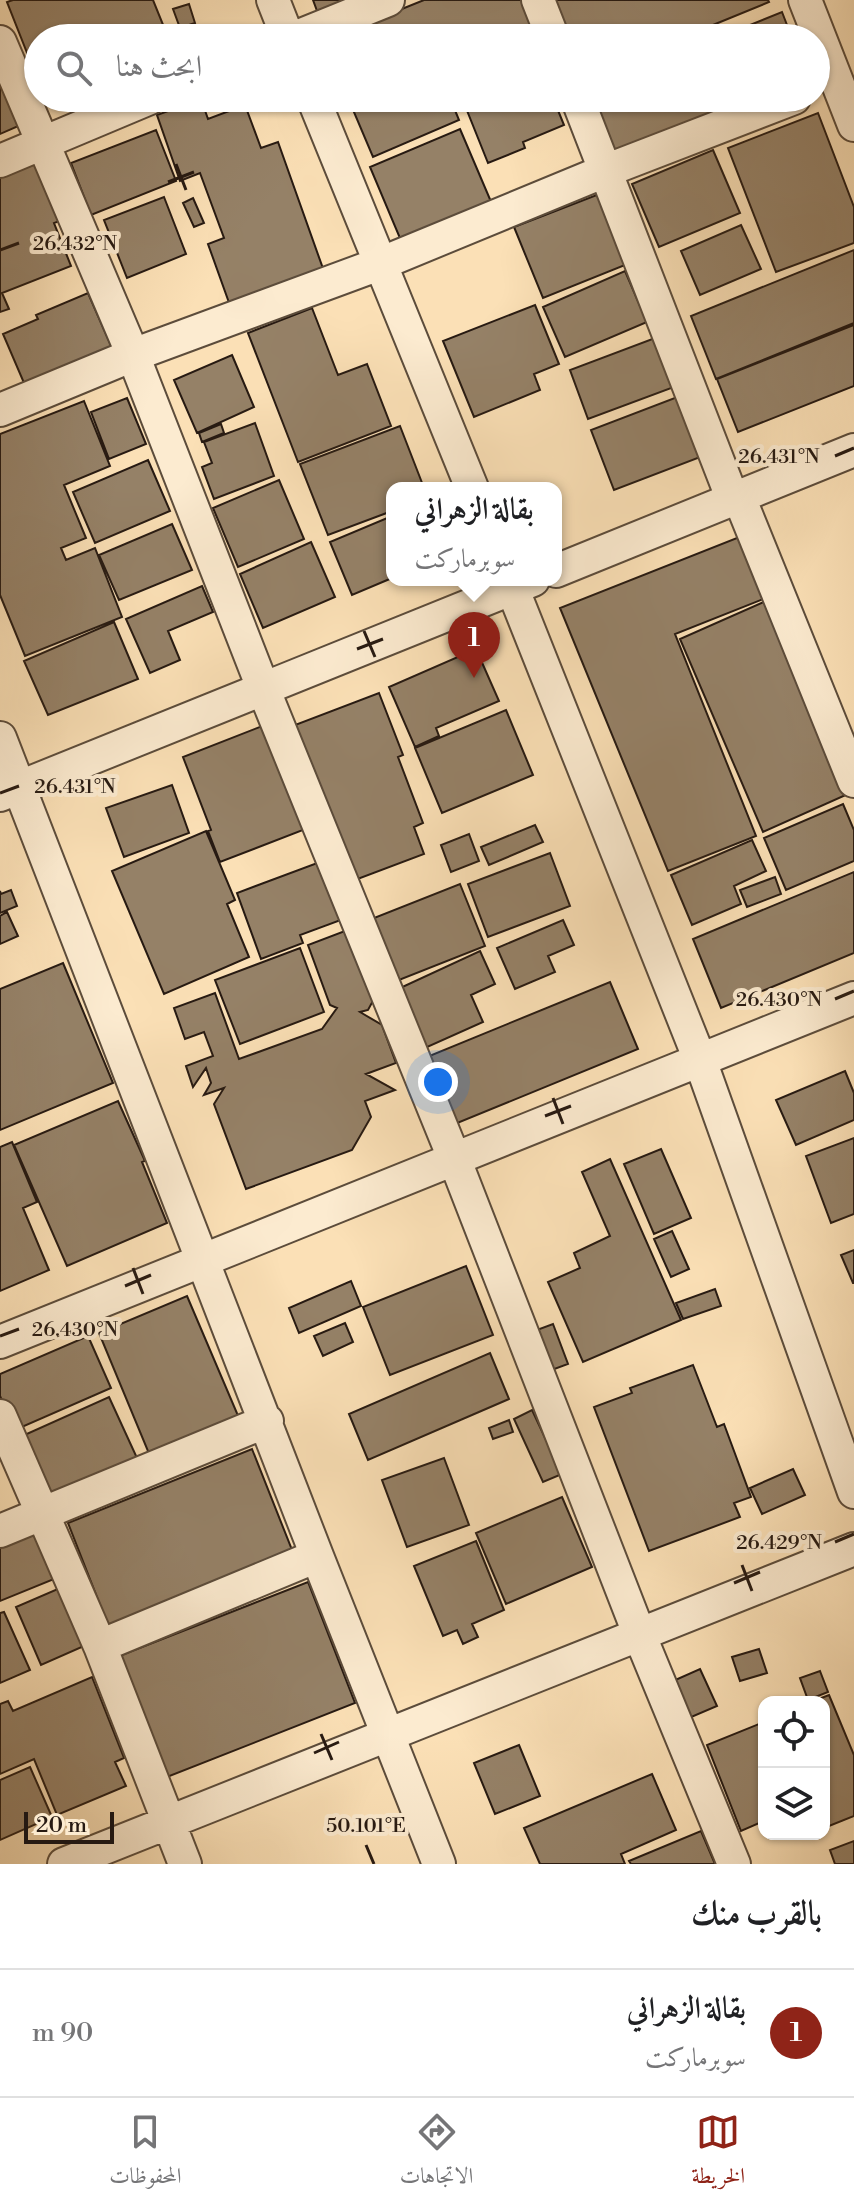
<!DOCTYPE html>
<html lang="ar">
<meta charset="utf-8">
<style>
:root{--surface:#fff;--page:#f2f2f2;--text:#202124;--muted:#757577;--line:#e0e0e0;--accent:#8f2418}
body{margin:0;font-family:"Libre Bodoni",Amiri,serif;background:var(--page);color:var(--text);direction:rtl}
.controls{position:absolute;right:24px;bottom:24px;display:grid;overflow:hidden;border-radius:16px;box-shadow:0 2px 6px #0004}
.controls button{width:72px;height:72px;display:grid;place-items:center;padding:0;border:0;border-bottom:2px solid var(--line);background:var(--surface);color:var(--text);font:40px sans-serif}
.scale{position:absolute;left:24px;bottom:20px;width:90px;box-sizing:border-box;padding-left:8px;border:4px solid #271a12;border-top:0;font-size:22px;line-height:28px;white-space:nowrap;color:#271a12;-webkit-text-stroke:6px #fcebd0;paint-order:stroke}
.you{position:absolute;left:438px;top:1082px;width:28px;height:28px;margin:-20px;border:6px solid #fff;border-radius:50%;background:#1a73e8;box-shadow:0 0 0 12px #1a73e833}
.badge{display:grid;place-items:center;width:52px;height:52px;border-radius:50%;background:var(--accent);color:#fff;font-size:26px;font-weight:700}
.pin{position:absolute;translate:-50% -66px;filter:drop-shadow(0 2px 4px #0008)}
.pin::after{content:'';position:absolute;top:42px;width:28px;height:24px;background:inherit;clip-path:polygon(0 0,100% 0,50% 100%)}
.popup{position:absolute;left:386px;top:482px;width:176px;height:104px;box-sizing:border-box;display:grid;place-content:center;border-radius:16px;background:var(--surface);filter:drop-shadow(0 2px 6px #0005);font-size:26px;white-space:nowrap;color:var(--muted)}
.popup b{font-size:30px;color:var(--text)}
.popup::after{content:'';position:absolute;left:50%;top:100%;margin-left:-16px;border:16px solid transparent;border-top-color:var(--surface)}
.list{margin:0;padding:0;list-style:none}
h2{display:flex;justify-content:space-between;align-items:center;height:104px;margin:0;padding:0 32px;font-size:34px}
h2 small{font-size:26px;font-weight:400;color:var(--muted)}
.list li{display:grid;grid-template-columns:52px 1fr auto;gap:24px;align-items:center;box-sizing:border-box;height:128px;padding:0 32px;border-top:2px solid var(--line)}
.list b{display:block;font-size:30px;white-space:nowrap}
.list p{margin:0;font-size:26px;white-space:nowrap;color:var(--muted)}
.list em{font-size:26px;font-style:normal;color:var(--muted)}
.icon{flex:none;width:44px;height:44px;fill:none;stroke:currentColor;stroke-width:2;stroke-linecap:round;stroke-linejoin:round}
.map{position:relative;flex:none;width:854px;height:1864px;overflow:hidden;direction:ltr}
.search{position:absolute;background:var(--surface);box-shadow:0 2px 6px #0004;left:24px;right:24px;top:24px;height:88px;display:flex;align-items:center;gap:20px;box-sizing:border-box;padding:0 28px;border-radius:44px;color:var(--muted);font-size:30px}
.sheet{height:232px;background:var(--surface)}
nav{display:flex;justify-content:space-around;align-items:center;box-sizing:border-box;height:112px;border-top:2px solid var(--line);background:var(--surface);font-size:22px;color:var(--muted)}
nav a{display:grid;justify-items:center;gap:4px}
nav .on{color:var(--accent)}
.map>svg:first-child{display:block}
.building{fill:#958167;stroke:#271a12;stroke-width:2}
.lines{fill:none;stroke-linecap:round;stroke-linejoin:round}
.minor-casing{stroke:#5c4c3b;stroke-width:36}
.minor{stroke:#fcebd0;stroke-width:32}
.ticks{fill:none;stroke:#271a12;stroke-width:3}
.ticks-label{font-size:20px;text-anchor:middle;fill:#271a12;stroke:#fcebd0;stroke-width:8;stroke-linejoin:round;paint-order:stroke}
</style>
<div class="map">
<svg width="854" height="1864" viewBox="0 0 854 1864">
<rect width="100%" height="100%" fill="#fbe0b6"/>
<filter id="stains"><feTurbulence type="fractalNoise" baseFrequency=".0025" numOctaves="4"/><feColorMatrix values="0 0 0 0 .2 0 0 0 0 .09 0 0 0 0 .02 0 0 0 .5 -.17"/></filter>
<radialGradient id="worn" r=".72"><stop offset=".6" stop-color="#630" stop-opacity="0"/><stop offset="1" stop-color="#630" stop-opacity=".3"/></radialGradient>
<!-- building -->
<path class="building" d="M13,0h140l15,37 -130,1v34l-3,1 -28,-71z
M313,0h53l-46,19z
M424,0h101l15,38h-210z
M551,0h217l1,2 -83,34v2h-120z
M189,4l6,19 -15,5 -7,-19z
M782,12l10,26h-74z
M0,70l23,54 -23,10z
M348,98h102l9,22 -86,37z
M462,98h91l11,27 -41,17 2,6 -37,15z
M600,98h170l-156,64 -24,-60z
M201,99l7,20 37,-14 16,43 17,-6 48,135 -94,34 -24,-67 16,-6 -24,-65 -20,8 -23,-66z
M818,113l36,94v36l-78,29 -48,-124z
M460,129l32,75 -90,39 -32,-76z
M156,130l20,51 -85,34 -20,-52z
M43,150l27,67 -16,6 17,43 -69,27 7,16 -9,3v-145z
M713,150l27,63 -81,34 -27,-63z
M607,191l28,70 -92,37 -29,-71z
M164,197l22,57 -59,24 -23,-58z
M193,198l11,25 -10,4 -11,-24z
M741,225l20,44 -61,26 -19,-44z
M854,250v73l-138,56 -25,-63z
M625,271l22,51 -82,35 -22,-50z
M88,293l29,66 -87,38 -27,-63 35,-15 -2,-4z
M535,305l24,59 -25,10 6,16 -66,27 -31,-76z
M312,308l26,67 29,-11 24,62 -93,36 -50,-129z
M854,325v61l-116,46 -21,-53z
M655,338l19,49 -86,32 -18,-49z
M232,355l22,52 -57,26 -23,-53z
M680,396l23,60 -89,34 -23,-60z
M127,398l19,46 -37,15 -18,-47z
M84,401l26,65 -46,19 22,53 -25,10 5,12 29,-12 27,69 -97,39 -25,-61v-161z
M255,423l19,53 -60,23 -12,-32 10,-4 -8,-21z
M221,424l3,9 -22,9 -3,-9z
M400,426l24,62h-32v23l-64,24 -28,-71z
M148,460l22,51 -75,32 -22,-51z
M279,480l25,59 -66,28 -25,-59z
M392,516v62l-40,17 -22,-53z
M172,524l20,46 -73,30 -20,-45z
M747,534l24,62 -96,38 81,202 -88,35 -108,-263z
M311,542l24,55 -72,31 -23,-54z
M202,586l11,26 -45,19 12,29 -30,13 -24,-54z
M773,598l75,196 -85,38 -83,-193z
M114,622l24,57 -90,36 -24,-54z
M476,649l23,52 -63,27 3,8 -24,11 -26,-60z
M379,693l24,62 -5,2 25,66 -9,4 10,27 -69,26 -60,-155z
M506,710l27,65 -91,38 -27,-65z
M270,723l33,107 -83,32 -12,-31 3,-1 -28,-73z
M172,785l17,48 -65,24 -18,-49z
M843,804l11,26v31l-68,29 -22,-52z
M535,825l8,17 -54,23 -8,-18z
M206,831l29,69 -8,4 22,53 -85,37 -52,-123z
M469,834l10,27 -28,11 -10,-27z
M752,840l14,31 -32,15 7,18 -49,21 -21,-50z
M550,853l20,53 -82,31 -20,-53z
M328,859l21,58 -49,18 3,8 -42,16 -24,-66z
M854,872v81l-133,55 -28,-69z
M775,877l6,17 -34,13 -7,-17z
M460,884l25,62 -86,34 -25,-62z
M11,890l6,16 -17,7v-22l1,3z
M7,912l11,24 -18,8v-28z
M563,920l11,25 -26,11 7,16 -40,17 -18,-41z
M358,926l22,62 -12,22 -8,2 22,13 14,38 -30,11 29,16 -30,11 6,16 -19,33 -106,39 -32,-85 10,-16 -20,7 7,-12 -5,-15 -13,19 -7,-21 27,-10 -9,-24 -19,7 -11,-31 41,-15 24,66 83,-30 15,-21 -7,-3 -22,-60z
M300,948l24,64 -84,32 -25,-64z
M480,951l15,33 -24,11 12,27 -58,26 -27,-59z
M63,963l50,120 -113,47v-141z
M610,982l28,67 -188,77 -28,-67z
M845,1071l9,22v27l-58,25 -20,-45z
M118,1101l27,60 -3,1 25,61 -100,43 -53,-121z
M854,1138v76l-23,9 -25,-67z
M12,1142l25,60 -14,6 26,62 -49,21v-144z
M661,1149l30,69 -37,16 -30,-70z
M610,1159l71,161 -98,42 -35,-80 32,-14 -6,-15 36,-17 -28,-64z
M672,1231l17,38 -18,8 -17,-38z
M854,1250v33h-1l-12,-28z
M466,1266l27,69 -103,40 -27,-68z
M351,1281l10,25 -62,27 -10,-25z
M715,1289l6,17 -38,13 -7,-16z
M187,1296l52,122 -89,38 -51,-123z
M345,1323l8,19 -30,14 -9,-20z
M553,1324l15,40 -19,7 -15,-40z
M88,1336l23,52 -96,42 -15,-34v-22z
M490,1353l19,46 -141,61 -19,-46z
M693,1365l24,62 7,-3 27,73 -17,6 6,14 -91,34 -55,-144 38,-14 -2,-5z
M109,1397l28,61 -90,40 -27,-61z
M532,1410l30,64 -19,8 -29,-63z
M509,1420l4,12 -20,7 -4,-11z
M252,1449l44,111 -185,73 -43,-110z
M444,1458l25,67 -62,22 -25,-67z
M793,1469l12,26 -43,19 -12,-26z
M562,1497l30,70 -86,37 -30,-71z
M41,1531l18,46 -59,24v-54z
M476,1541l28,69 -32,14 6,13 -15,7 -6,-14 -14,6 -29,-70z
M308,1582l47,121 -188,74 -48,-121z
M60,1588l24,58 -43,19 -25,-58z
M4,1612l26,58 -30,13v-70z
M759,1649l8,24 -27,8 -8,-24z
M700,1669l17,37 -28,12 -16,-37z
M820,1671l8,21 -20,8 -8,-22z
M92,1677l32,81 -9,4 11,24 -69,29 -23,-56 -34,15v-70l8,-3 5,10z
M829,1695l25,60v61l-30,12v-126h-13z
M764,1722v99l-23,10 -34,-86z
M519,1745l21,51 -45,18 -21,-51z
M30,1767l22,50 -52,23v-60z
M652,1774l24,56 -55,24 4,10h-85l-16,-36z
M701,1831l14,33h-84l-2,-3z
M854,1841v23h-19l-5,-14z"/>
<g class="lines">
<!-- minor casing -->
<g class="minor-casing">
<path id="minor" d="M273,0l15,38
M538,0l15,38
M805,0l49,125
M294,38l94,-38
M0,42l133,313 130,333 191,470 186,478 94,228
M313,98l159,390
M577,98l156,402
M0,161l150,-63
M0,410l133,-55 249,-92 223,-92 189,-73
M739,497l115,284
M556,571l298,-121
M509,580l191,480 154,432
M0,738l317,818 122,308
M0,795l533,-215
M0,1342l854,-344
M0,1416l100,230 85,218
M0,1531l267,-110
M100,1646l217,-90
M64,1864l790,-315"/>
</g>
<!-- minor -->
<use href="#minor" class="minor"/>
</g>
<!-- ticks -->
<path class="ticks" d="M176,164l10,26M168,182l26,-10M0,250l19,-7M835,456l19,-8M364,631l11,26M357,649l26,-10M0,793l19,-7M835,999l19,-8M553,1098l10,26M545,1116l26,-10M133,1268l10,26M125,1286l26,-11M0,1336l19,-7M835,1542l19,-8M742,1565l10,26M734,1583l26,-11M321,1734l11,26M314,1753l25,-11M366,1845l8,19"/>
<g class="ticks-label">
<text x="75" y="250">26.432°N</text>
<text x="779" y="463">26.431°N</text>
<text x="75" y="793">26.431°N</text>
<text x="779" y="1006">26.430°N</text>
<text x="75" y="1336">26.430°N</text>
<text x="779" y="1549">26.429°N</text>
<text x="366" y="1832">50.101°E</text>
</g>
<rect width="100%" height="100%" filter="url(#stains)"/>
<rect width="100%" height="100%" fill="url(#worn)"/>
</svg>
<div class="controls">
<button><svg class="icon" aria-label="locate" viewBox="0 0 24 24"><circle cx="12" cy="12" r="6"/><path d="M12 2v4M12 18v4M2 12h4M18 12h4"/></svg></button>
<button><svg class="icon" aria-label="layers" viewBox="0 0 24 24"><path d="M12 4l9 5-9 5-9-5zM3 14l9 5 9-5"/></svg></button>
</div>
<div class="scale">20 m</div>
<div class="you"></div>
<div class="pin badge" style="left:474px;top:678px">1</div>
<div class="popup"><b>بقالة الزهراني</b>سوبرماركت</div>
<div class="search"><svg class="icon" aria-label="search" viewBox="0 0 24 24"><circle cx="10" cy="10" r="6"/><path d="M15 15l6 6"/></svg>ابحث هنا</div>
</div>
<section class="sheet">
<h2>بالقرب منك<small></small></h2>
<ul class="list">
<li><span class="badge">1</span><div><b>بقالة الزهراني</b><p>سوبرماركت</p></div><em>90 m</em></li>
</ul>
</section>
<nav>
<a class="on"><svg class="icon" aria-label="map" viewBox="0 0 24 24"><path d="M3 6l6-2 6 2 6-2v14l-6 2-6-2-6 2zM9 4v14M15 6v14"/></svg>الخريطة</a>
<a><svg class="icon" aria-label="directions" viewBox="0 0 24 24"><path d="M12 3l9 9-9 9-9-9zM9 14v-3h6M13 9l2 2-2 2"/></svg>الاتجاهات</a>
<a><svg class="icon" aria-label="saved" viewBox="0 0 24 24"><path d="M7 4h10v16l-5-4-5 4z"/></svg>المحفوظات</a>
</nav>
